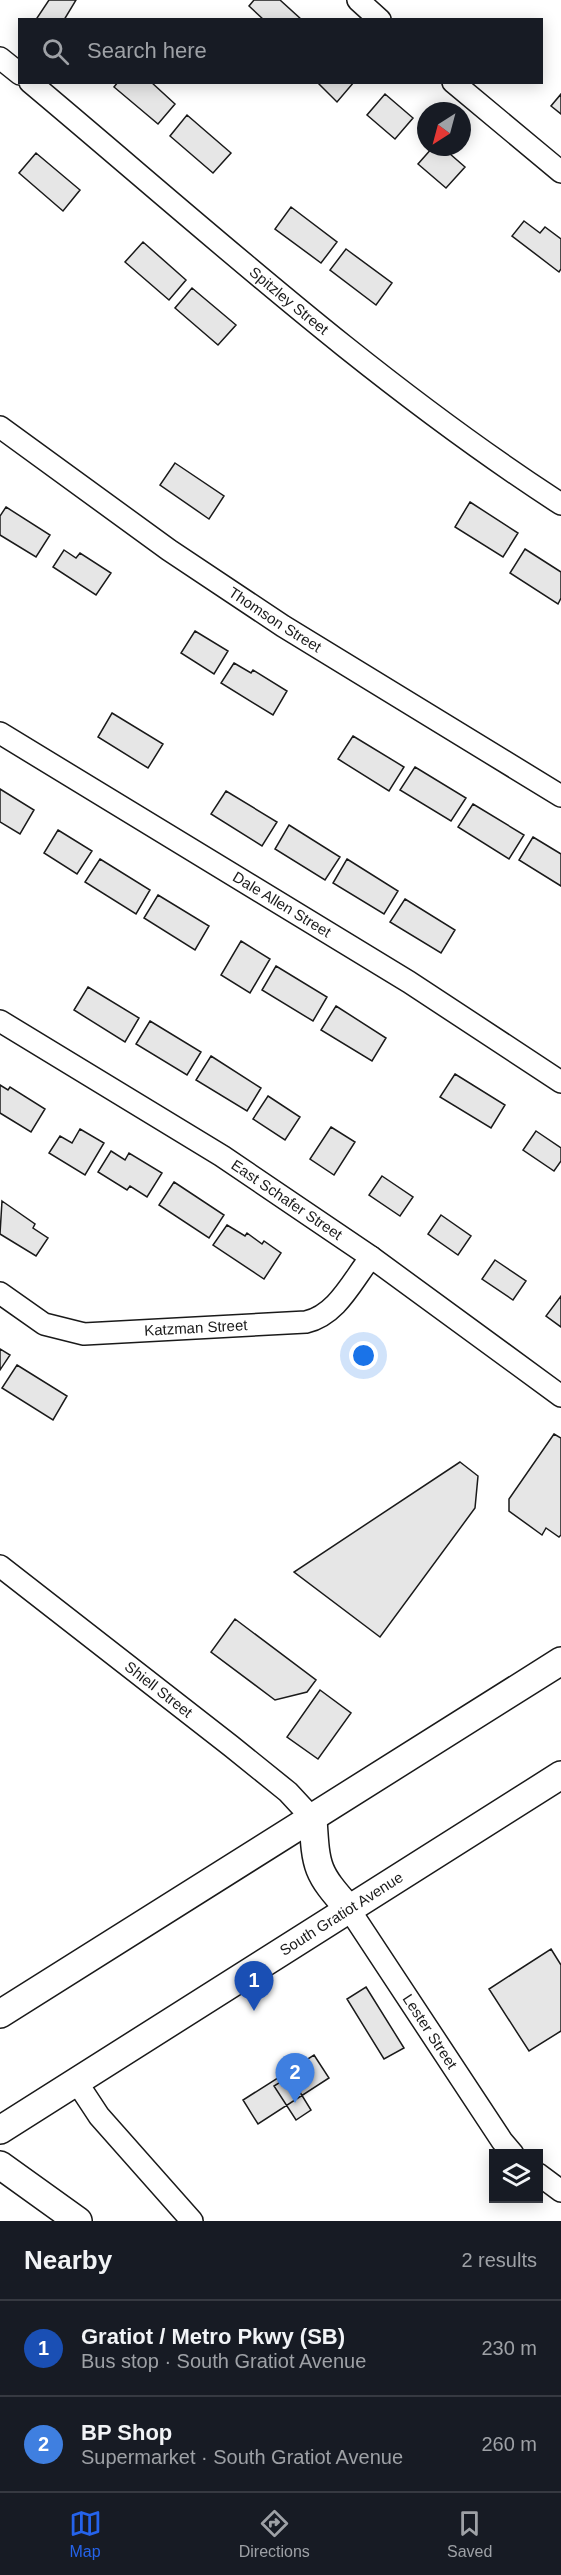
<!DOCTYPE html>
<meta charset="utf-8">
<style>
:root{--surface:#171b24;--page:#20242c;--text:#f1f3f6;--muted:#9ea1a6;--line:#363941;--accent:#2563eb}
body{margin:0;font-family:Arial,sans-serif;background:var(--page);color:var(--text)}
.controls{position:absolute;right:18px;bottom:18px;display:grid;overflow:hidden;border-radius:0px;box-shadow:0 3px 15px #0003}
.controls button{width:54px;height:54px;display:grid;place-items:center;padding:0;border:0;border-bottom:2px solid var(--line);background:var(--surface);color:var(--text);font:30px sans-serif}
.compass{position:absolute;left:417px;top:102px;width:54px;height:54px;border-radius:50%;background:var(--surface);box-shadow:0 3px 15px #0003;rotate:216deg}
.you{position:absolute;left:364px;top:1356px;width:21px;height:21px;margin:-15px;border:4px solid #fff;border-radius:50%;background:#1a73e8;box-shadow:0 0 0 9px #1a73e833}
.badge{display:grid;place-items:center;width:39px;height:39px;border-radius:50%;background:var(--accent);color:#fff;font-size:20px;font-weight:700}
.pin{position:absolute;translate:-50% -50px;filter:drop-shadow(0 2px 3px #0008)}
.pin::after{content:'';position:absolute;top:32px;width:21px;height:18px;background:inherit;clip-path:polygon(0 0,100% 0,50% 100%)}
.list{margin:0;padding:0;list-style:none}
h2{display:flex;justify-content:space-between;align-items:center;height:78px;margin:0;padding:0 24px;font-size:26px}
h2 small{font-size:20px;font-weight:400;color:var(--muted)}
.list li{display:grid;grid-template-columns:39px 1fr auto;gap:18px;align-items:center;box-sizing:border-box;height:96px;padding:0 24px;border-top:2px solid var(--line)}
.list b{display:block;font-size:22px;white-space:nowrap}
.list p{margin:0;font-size:20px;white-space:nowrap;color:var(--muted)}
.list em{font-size:20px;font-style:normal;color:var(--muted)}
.icon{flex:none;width:33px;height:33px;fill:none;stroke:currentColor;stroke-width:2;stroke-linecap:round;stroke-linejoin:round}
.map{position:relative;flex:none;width:561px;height:2221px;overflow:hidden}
.search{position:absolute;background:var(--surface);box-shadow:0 3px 15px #0003;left:18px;right:18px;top:18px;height:66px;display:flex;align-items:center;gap:15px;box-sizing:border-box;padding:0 21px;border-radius:0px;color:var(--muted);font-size:22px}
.sheet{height:270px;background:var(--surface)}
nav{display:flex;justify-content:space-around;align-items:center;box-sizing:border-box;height:84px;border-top:2px solid var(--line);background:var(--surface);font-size:16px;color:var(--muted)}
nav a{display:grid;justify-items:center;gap:3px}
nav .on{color:var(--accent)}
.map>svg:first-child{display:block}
.building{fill:#e6e6e6;stroke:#1a1a1a;stroke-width:1.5}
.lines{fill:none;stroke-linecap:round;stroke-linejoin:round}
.minor-casing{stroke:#1a1a1a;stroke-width:24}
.major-casing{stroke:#1a1a1a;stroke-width:30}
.minor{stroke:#fff;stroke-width:21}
.major{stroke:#fff;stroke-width:27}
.labels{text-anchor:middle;stroke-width:4.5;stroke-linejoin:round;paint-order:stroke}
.street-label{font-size:15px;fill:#1a1a1a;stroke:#fff}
</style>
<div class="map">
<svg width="561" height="2221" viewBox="0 0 561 2221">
<rect width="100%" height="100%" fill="#fff"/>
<!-- building -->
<path class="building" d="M49,0h27l-12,20h-26l-1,-2z
M254,0h26l22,20h-38l-15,-14z
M118,82h33l24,22 -17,20 -44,-37z
M317,82h37l-17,20z
M385,94l28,24 -18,21 -28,-24z
M561,94v20l-10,-8z
M187,115l44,38 -18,20 -43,-37z
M433,147h9l23,20 -19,21 -28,-24z
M36,153l44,37 -17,21 -44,-38z
M291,207l46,35 -16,21 -46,-34z
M524,221l16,12 5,-6 16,12v30l-2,3 -47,-36z
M143,242l43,38 -17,20 -44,-38z
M346,249l46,34 -16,22 -46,-35z
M192,288l44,37 -18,20 -43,-37z
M175,463l49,33 -15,23 -49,-34z
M470,502l48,31 -15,24 -48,-30z
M6,507l44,28 -14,22 -36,-22v-19z
M525,549l36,23v26l-3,6 -48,-31z
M64,550l12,8 4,-5 31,20 -15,22 -43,-28z
M195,631l33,20 -14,23 -33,-21z
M234,663l17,10 2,-3 34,21 -14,24 -52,-32z
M112,713l51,31 -15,24 -50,-31z
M353,736l51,31 -15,24 -51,-32z
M415,767l51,31 -15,23 -51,-31z
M0,789l34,21 -14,24 -20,-12z
M226,791l51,31 -15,24 -51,-32z
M473,804l51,31 -15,24 -51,-32z
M289,825l51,32 -15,23 -50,-31z
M58,830l34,21 -15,23 -33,-21z
M533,837l28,17v32l-42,-26z
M100,859l50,31 -14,24 -51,-32z
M347,859l51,32 -14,23 -51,-31z
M158,895l51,31 -14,24 -51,-32z
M405,899l50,31 -14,23 -51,-31z
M241,941l29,18 -20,34 -29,-18z
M276,966l51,31 -14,24 -51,-31z
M88,987l51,31 -14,24 -51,-32z
M336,1006l50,32 -14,23 -51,-31z
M150,1021l51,31 -14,23 -51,-31z
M211,1056l50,32 -14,23 -51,-31z
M455,1074l50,31 -14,23 -51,-31z
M0,1085l8,5 2,-3 35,22 -14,23 -31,-19z
M268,1096l32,21 -15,23 -32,-21z
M331,1127l24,15 -21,33 -24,-16z
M80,1129l24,14 -19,32 -36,-22 11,-17 12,7z
M536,1131l25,17v13l-7,10 -31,-21z
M111,1151l14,9 4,-7 33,20 -15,24 -17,-11 -3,4 -29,-18z
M382,1176l31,21 -13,19 -31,-21z
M174,1182l50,33 -15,23 -50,-33z
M2,1201l33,23 -2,4 15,10 -12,18 -36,-22z
M441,1215l30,21 -13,19 -30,-21z
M227,1225l18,11 2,-3 15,11 2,-3 17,12 -17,26 -51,-34z
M495,1260l31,21 -13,19 -31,-21z
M561,1296v31l-15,-11z
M0,1349l10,6 -10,15z
M17,1365l50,31 -14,24 -51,-32z
M554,1434l7,4v97l-2,2 -13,-9 -4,7 -33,-24v-12z
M460,1462l18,14 -3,32 -95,129 -86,-65z
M235,1619l81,61 -9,12 -32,8 -64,-48z
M320,1690l31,23 -33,46 -31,-22z
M551,1949l10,16v66l-32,20 -40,-62z
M366,1987l38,61 -20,11 -37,-60z
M314,2055l15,23 -71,46 -15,-24z
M290,2076l21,34 -15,10 -22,-34z"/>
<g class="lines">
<!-- minor casing -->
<g class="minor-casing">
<g id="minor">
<path d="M358,0l22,20"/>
<path d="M0,58l20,16"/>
<path id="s1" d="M30,82c173,145 341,299 531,422"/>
<path d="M453,82l108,90"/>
<path id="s2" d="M0,427l169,123 114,76 278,170"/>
<path id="s3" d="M0,733l409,249 152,100"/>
<path id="s4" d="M0,1021l222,135 149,101 190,139"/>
<path id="s5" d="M0,1293l44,31 40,10 222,-12c31,-7 46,-41 65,-65"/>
<path id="s6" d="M0,1566l231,180 57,46 25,27"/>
<path id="s7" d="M349,1909l153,232 11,13"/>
<path d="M76,2081l23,35 93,105"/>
<path d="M538,2174l23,17"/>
</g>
</g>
<!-- major casing -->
<g class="major-casing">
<g id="major">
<path d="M313,1819c3,49 3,53 36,90"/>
<path d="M0,2014l561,-353"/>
<path id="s8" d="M0,2130l561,-355"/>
<path d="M0,2165l78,56"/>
</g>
</g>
<!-- minor -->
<use href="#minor" class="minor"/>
<!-- major -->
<use href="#major" class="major"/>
</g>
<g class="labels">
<!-- street labels -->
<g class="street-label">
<text dy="5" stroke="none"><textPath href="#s1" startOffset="339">Spitzley Street</textPath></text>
<text dy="5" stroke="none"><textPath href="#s2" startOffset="336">Thomson Street</textPath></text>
<text dy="5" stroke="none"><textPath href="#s3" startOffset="330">Dale Allen Street</textPath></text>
<text dy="5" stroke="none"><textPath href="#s4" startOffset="338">East Schafer Street</textPath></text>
<text dy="5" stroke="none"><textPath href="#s5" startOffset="207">Katzman Street</textPath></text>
<text dy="5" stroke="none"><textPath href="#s6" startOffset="201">Shiell Street</textPath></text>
<text dy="5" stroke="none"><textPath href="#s8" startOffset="404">South Gratiot Avenue</textPath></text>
<text dy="5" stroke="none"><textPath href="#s7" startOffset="147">Lester Street</textPath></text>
</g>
</g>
</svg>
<div class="controls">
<button><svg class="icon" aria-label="layers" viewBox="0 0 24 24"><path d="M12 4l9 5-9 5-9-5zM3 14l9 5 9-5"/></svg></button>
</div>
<svg class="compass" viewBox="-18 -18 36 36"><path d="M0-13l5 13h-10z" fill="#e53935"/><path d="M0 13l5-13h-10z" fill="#9ea1a6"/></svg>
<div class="you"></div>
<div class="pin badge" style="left:254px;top:2011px;background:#1a4fb4">1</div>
<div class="pin badge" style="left:295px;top:2103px;background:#3f7fe0">2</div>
<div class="search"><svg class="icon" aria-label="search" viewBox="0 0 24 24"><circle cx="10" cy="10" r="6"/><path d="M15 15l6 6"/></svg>Search here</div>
</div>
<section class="sheet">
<h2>Nearby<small>2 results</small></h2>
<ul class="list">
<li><span class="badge" style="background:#1a4fb4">1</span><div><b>Gratiot / Metro Pkwy (SB)</b><p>Bus stop · South Gratiot Avenue</p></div><em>230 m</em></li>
<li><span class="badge" style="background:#3f7fe0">2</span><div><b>BP Shop</b><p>Supermarket · South Gratiot Avenue</p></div><em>260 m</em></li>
</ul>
</section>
<nav>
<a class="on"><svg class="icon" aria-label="map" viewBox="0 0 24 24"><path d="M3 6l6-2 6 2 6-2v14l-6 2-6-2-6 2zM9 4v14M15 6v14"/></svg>Map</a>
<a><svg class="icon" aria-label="directions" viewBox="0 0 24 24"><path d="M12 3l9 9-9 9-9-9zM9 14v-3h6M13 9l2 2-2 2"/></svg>Directions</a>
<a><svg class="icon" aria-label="saved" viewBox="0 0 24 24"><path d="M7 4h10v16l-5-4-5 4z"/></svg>Saved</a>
</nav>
